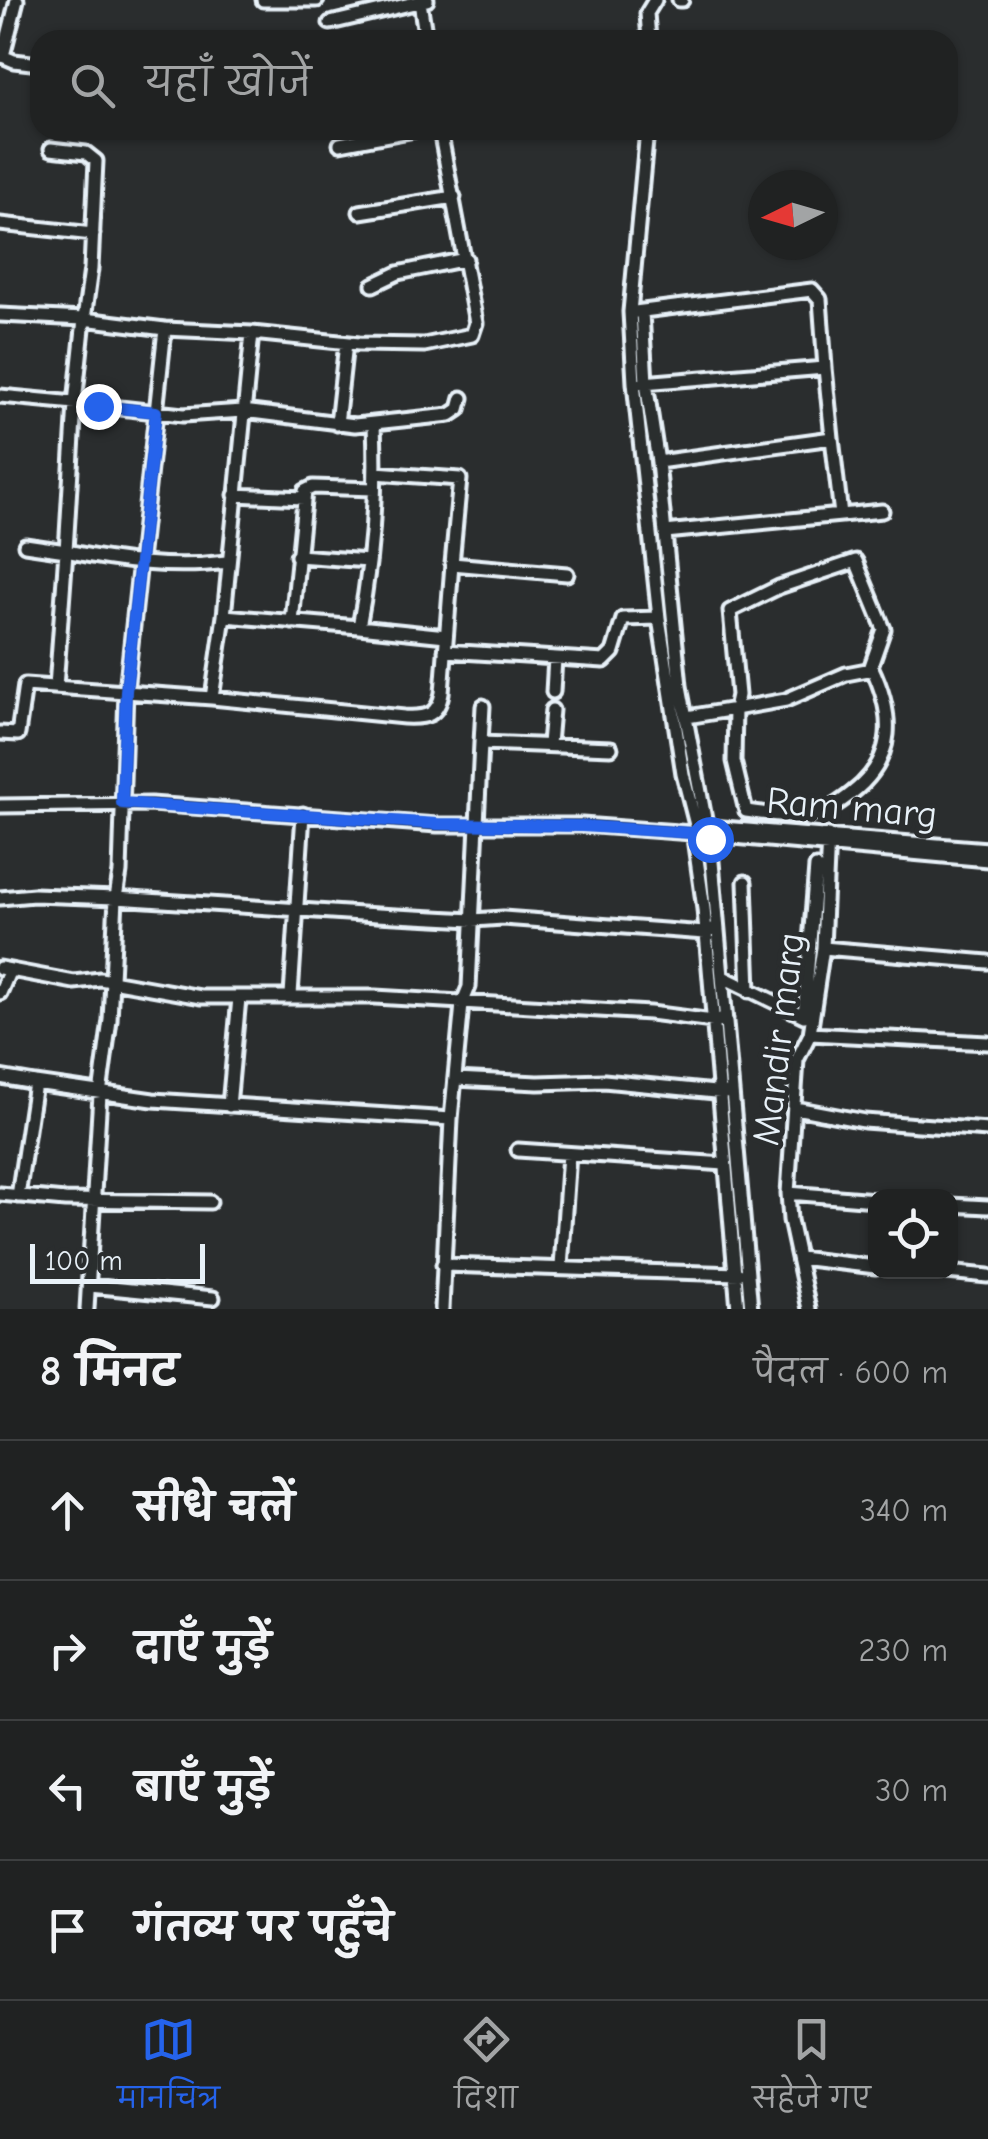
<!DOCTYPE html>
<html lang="hi">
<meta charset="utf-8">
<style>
:root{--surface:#202222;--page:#282a2a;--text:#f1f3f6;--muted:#a2a4a5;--line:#3d3f40;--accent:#2563eb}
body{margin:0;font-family:"Comic Neue","Playpen Sans Deva",sans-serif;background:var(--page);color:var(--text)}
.controls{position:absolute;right:30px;bottom:30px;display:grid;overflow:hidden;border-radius:20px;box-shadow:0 2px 8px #0004}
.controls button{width:90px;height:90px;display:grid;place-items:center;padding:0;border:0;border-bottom:2px solid var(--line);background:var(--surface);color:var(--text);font:50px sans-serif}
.compass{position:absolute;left:748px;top:170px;width:90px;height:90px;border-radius:50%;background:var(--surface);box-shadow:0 2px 8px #0004;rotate:265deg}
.scale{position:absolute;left:30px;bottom:25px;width:175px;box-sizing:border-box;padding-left:10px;border:5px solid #e8f1f8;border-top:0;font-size:28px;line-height:35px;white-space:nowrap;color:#e8f1f8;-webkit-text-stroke:8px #2a2d2e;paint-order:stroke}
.stop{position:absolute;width:30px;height:30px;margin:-22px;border:8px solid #2563eb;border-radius:50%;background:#fff}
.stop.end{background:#2563eb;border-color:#fff;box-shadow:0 2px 10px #0008}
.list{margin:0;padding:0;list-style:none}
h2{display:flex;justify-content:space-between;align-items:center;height:130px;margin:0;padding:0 40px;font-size:42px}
h2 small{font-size:32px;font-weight:400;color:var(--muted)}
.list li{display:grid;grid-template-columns:65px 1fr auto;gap:30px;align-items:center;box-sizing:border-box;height:140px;padding:0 40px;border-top:2px solid var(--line)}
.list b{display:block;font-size:38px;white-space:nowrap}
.list em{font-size:32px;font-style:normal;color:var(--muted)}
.icon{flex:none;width:55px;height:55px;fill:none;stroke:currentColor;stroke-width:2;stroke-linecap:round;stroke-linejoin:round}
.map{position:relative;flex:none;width:988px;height:1309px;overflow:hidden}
.search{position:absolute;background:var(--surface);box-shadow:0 2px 8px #0004;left:30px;right:30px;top:30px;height:110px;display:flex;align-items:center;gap:25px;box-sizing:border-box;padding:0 35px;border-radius:30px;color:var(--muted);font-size:38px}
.sheet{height:690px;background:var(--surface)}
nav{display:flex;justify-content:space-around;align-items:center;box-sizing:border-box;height:140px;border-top:2px solid var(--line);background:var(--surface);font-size:28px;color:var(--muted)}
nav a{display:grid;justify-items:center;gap:5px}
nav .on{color:var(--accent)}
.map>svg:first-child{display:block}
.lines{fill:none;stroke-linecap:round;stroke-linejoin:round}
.minor-casing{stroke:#e8f1f8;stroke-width:19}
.minor{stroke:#2a2d2e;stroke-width:11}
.route{stroke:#2563eb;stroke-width:12}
.labels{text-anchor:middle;stroke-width:10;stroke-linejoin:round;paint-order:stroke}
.street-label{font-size:38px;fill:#e8f1f8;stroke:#2a2d2e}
</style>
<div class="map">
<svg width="988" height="1309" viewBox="0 0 988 1309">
<rect width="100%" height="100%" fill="#2a2d2e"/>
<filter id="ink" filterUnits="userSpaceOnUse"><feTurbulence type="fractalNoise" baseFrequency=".01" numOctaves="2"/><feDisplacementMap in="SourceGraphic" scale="20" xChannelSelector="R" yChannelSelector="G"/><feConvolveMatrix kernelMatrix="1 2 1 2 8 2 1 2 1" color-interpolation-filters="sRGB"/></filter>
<g filter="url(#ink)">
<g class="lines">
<!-- minor casing -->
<g class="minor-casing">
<path id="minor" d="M263,0h54
M679,0h3
M420,2l6,38
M330,23l97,-23
M649,40l-2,-27 8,-13
M0,55l14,6 26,3
M3,56l14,-56
M647,130l-17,182 4,71 25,235 24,156 13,51
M340,144l75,-14
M51,149l35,4 10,8 -5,108 -7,50 81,10 87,4 107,11 65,1 48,-10 4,-12 -36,-193
M360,212l94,-15
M0,224l93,10
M373,285l25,-12 68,-14
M635,312l177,-22 8,9 5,69 -182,15
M642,312l4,71 12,79 22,224 26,138
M0,315l84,4 -9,84 108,12 60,-4 112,14 95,-10 9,-6 3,-11
M252,333l-28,283 -12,82 192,19c22,1 34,-1 38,-24l10,-129 115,10
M0,396l75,7 -9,148c53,11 107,18 161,11
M337,424l9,-81
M658,462l174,-24 -7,-70
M375,473l85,6 -8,85
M235,495l69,3
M841,515l41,-4
M665,532l176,-17 -9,-77
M25,545l41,6 -10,136
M297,556l72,5
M224,616l135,11c13,-66 18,-135 15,-202
M292,622l13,-131 8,-4 61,2
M359,627l87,9
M445,651l159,10 9,-9 10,-33 36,-1
M553,692l2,-34
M687,717l48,-8 -1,52 12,50c23,3 49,8 72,2 12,-3 24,-12 34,-20 45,-35 42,-79 19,-127l13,-37 -28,-68 -77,26 -49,24 8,84 -3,14 51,-9 60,-26 26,-5
M0,733l18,1 7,-49 187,13
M481,743l2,-37
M549,744l3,-34
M0,806l151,-2 286,21h145l110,8
M710,827l278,22
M712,835l276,25
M694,838l10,71 34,400
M710,839l41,470
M745,882l4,109
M0,898l34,-3 82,3 261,17 96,5 30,-2 202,15 12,-6
M823,948l165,14
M0,968l74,14 26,-3 101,18h174l275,16 63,8 13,-2
M723,977l81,39 12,-149
M0,993l9,-21
M291,995l12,-181
M810,1034l178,9
M0,1077l35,6 -17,113
M455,1079l83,4 66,-2 121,12
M35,1083l118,17 298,19
M229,1106l10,-108
M795,1108l69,13 124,9
M518,1150l207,14
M788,1193l88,7
M0,1194l65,6 145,2
M950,1205l38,2
M799,1258l77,9
M443,1265l296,9
M561,1267l8,-113
M947,1272l41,4
M90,1286l123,12
M87,1309l13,-215 10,-74 6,-122 4,-26 6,-181 39,-362
M442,1309l9,-190 11,-115 7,-17 12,-244 130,5
M809,1309l-19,-89 -2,-27 9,-133 13,-26 13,-86 5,-113"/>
</g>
<!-- minor -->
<use href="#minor" class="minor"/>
</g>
</g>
<g class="lines" filter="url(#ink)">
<!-- route -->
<path class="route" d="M98,406l58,6 -30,279 -4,112 315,21 145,2 110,7 4,7 5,3 9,-4"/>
</g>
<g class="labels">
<!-- street labels -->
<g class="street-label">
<text transform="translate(852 807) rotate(5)" y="13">Ram marg</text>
<text transform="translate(778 1039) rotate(-83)" y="13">Mandir marg</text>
</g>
</g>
</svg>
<div class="controls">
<button><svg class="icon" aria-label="locate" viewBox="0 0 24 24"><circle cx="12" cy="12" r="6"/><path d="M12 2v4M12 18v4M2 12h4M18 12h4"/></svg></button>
</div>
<svg class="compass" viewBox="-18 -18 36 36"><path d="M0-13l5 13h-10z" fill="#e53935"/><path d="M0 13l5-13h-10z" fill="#a2a4a5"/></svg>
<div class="scale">100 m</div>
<div class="stop" style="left:710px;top:839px"></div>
<div class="stop end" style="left:98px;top:406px"></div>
<div class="search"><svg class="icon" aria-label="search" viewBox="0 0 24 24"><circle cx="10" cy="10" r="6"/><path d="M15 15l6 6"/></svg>यहाँ खोजें</div>
</div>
<section class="sheet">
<h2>8 मिनट<small>पैदल · 600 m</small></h2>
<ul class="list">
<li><svg class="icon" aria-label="ahead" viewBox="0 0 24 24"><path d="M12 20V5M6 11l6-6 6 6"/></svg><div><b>सीधे चलें</b></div><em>340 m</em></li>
<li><svg class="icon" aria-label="right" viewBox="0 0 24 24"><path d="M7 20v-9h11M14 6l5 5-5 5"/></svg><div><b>दाएँ मुड़ें</b></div><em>230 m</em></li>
<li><svg class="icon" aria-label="left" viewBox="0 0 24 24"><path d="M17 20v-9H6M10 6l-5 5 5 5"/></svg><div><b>बाएँ मुड़ें</b></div><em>30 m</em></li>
<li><svg class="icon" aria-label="arrive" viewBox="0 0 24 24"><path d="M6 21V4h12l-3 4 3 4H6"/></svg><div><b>गंतव्य पर पहुँचे</b></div></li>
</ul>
</section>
<nav>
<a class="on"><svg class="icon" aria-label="map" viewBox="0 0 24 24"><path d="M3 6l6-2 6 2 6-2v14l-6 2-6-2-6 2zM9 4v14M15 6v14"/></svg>मानचित्र</a>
<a><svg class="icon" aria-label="directions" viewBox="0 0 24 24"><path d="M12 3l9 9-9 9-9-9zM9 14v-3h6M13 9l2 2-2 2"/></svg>दिशा</a>
<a><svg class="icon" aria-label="saved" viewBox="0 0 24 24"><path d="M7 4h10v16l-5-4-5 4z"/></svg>सहेजे गए</a>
</nav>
